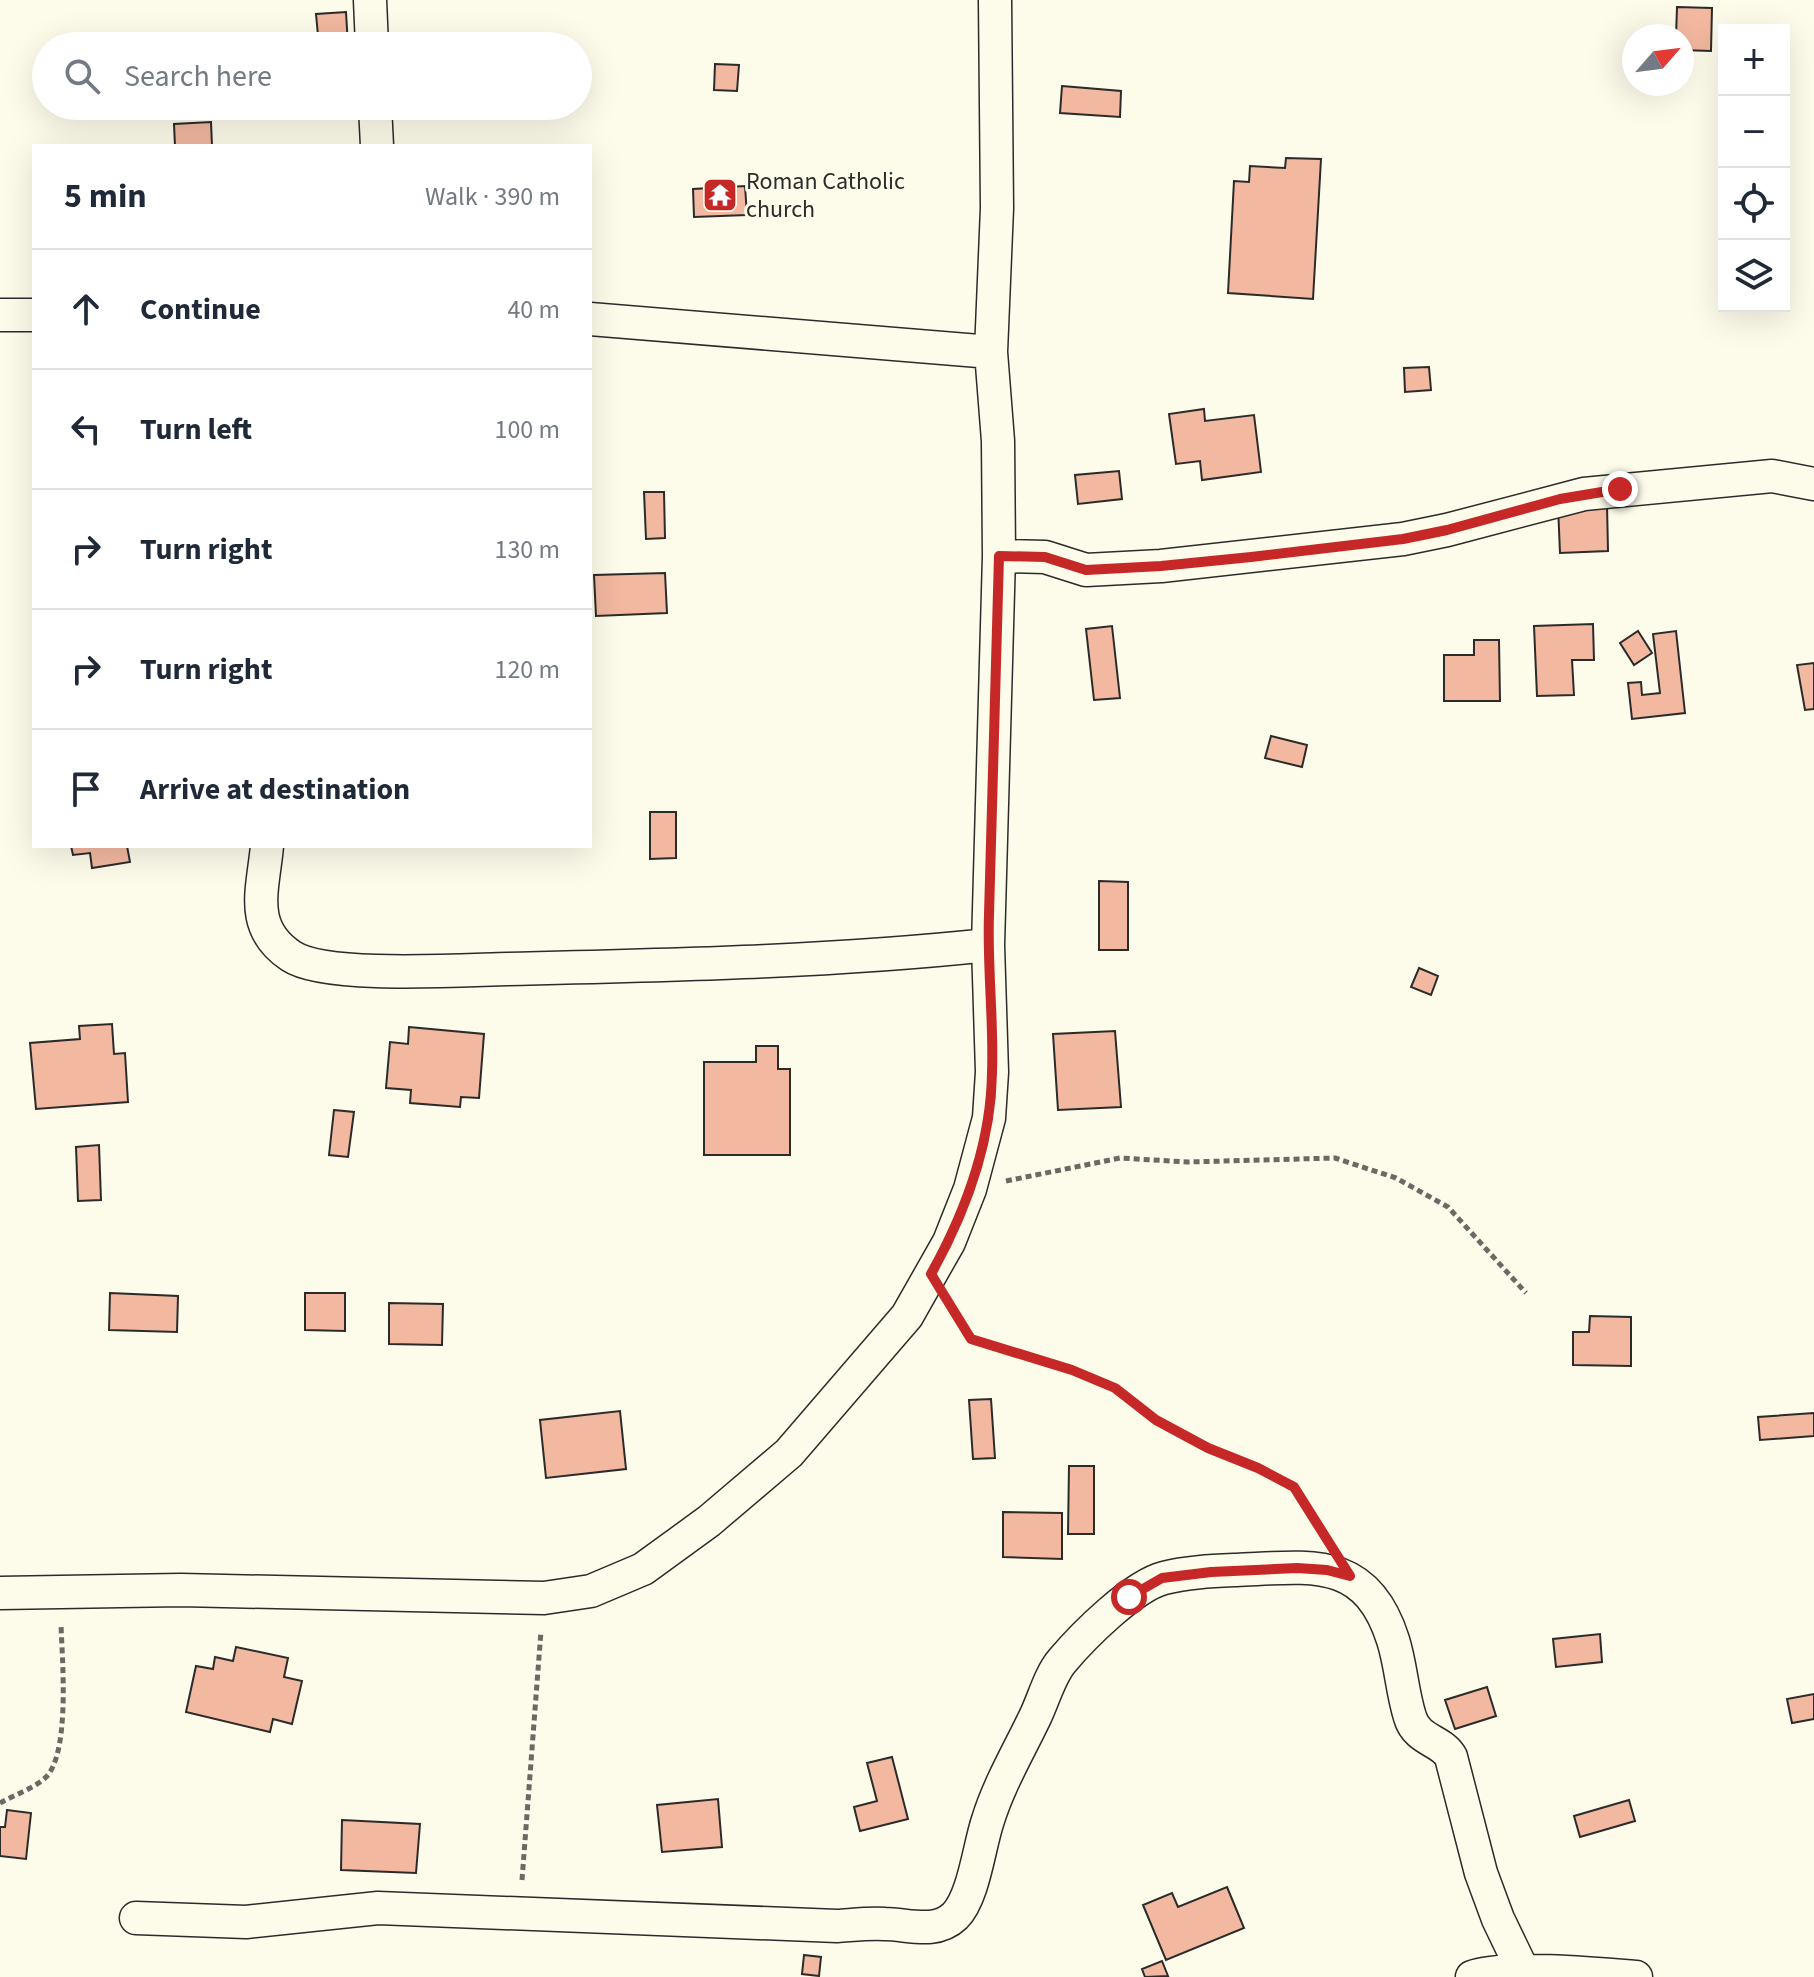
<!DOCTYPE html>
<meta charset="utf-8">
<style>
:root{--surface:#fff;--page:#f6f6f7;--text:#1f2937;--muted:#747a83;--line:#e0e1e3}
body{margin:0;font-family:"Source Sans 3",sans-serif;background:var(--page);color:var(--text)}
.controls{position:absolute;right:24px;top:24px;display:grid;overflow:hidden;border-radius:0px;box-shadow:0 8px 32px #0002}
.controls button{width:72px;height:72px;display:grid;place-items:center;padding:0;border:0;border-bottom:2px solid var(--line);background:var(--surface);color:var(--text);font:40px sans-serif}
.compass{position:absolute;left:1622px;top:24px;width:72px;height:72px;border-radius:50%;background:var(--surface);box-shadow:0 8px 32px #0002;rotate:62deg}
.stop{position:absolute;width:24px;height:24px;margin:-18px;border:6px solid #c62828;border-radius:50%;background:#fff}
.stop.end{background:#c62828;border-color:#fff;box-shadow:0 2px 8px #0008}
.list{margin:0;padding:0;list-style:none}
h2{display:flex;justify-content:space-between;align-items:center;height:104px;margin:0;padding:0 32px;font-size:34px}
h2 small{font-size:26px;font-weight:400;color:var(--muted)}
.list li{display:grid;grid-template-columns:52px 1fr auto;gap:24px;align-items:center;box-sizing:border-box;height:120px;padding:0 32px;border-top:2px solid var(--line)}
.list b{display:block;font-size:30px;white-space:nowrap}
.list em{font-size:26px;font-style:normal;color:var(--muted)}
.icon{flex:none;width:44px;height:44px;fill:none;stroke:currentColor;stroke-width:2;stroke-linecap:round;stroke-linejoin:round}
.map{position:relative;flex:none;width:1814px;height:1977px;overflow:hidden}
.search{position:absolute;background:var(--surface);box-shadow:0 8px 32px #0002;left:32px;top:32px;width:560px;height:88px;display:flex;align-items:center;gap:20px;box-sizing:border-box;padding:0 28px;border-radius:44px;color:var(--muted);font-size:30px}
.panel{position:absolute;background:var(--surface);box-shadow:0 8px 32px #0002;left:32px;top:144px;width:560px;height:704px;border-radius:0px}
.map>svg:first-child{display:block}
.building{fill:#f2b8a0;stroke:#2b2b2b;stroke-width:2}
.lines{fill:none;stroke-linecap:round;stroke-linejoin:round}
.street-casing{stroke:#2b2b2b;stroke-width:35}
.path{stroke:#6a6964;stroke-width:5;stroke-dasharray:6 4;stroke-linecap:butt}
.street{stroke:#fdfbea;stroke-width:32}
.route{stroke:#c62828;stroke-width:10}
.labels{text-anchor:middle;stroke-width:6;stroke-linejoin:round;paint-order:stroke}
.poi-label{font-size:24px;fill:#2b2b2b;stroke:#fdfbea;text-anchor:start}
</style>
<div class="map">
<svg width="1814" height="1977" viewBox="0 0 1814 1977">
<rect width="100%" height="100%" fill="#fdfbea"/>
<!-- building -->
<path class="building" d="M1677,7l35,1 -1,43 -29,-1v-14h-6z
M346,12l2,34h-29l-3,-32z
M715,64l24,1 -2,26 -23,-1z
M1062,86l59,5 -1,26 -60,-4z
M211,122l1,24h-37l-1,-22z
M1286,158l35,1 -8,140 -85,-6 6,-112 15,1 1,-16 35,2z
M745,186l2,29 -53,2 -1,-28z
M1429,367l2,23 -26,2 -1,-24z
M1204,409l1,12 49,-6 7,57 -59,8 -2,-19 -24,3 -7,-50z
M1119,471l3,28 -44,5 -3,-29z
M644,492h20l1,46 -19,1z
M1607,505l1,46 -48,2 -2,-47z
M665,573l2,40 -71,3 -2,-41z
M1593,624l1,36h-22l2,35 -37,1 -3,-70z
M1112,626l8,72 -26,2 -8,-71z
M1638,631l14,22 -18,12 -14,-22z
M1676,631l9,82 -53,6 -4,-36 13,-1 1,13 18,-2 -7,-59z
M1474,640h25l1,61h-56v-46h30z
M1814,663v46l-9,1 -8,-45z
M1271,736l36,9 -5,22 -37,-9z
M650,812h26v46l-26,1z
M71,846h56l3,16 -38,6 -2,-15 -17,2z
M1099,881l29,1v68h-29z
M1419,968l19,8 -7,19 -20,-8z
M112,1024l2,30 11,-1 3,49 -92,7 -6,-66 50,-4 -1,-13z
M409,1027l75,7 -5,64 -18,-1 -1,10 -50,-4 1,-13 -25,-2 4,-46 18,2z
M1115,1031l6,76 -63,3 -5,-76z
M756,1046h22v23h12v86h-86v-93h52z
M334,1110l20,2 -6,45 -19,-2z
M99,1145l2,55 -23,1 -2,-54z
M110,1293l68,3 -1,36 -68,-2z
M305,1293h40v38l-40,-1z
M389,1303l54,1 -1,41 -53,-1z
M1590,1316l41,1v49l-58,-1v-33h16z
M991,1399l4,59 -22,1 -4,-59z
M620,1411l6,58 -80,9 -6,-58z
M1814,1413v23l-54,4 -2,-23z
M1069,1466h25v68h-26z
M1003,1512l59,1v46l-59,-2z
M1600,1634l2,28 -46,5 -3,-28z
M236,1647l52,11 -4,19 18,4 -10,43 -19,-5 -3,13 -84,-20 10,-46 17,3 2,-12 18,4z
M1487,1687l9,29 -41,13 -10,-29z
M1814,1694v25l-22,4 -5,-24z
M892,1757l16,62 -48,12 -6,-24 23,-6 -10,-38z
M718,1799l4,48 -60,5 -5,-47z
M1629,1800l6,21 -55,16 -6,-21z
M7,1810l24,3 -5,46 -26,-3v-29h5z
M342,1820l78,4 -4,49 -75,-3z
M1227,1887l17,41 -78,32 -23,-55 29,-12 6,14z
M804,1955l17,2 -2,19 -17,-2z
M1162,1961l6,15 -23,1 -3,-8z"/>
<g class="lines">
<!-- street casing -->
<g class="street-casing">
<path id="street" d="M370,0l2,46
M375,106l2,40
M0,315h34
M590,319l401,33
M999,556l46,1 41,13 75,-4 242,-27 44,-9 137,-36 188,-18 42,8
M267,846c-4,44 -19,81 24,110 34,23 171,14 217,13 161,-4 320,-7 480,-24
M0,1593l181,-3 363,8 47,-7 52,-22 66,-48 80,-68 118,-137 42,-74 21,-53 19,-71 3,-46 -4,-127 11,-389 -1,-115 -7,-89 6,-144 -2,-208
M136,1918l110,4 132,-14 459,18c16,-1 32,-3 48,-2 23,0 50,11 70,-8 19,-19 24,-70 33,-96 11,-36 32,-71 48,-105 8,-17 14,-40 26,-54 21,-25 71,-75 102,-83 23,-6 49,-7 72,-8 74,-3 130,-15 157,70 8,25 9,52 17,77 7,24 32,23 41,40l30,116 17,46 26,54
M1472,1977c29,-12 129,-3 164,0"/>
</g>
<!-- path -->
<path class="path" d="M1006,1181l114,-23 68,4 147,-4 61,20 52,29 78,86
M951,1306l20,33 101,31 43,18 41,32 52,28 50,20 36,19 30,49
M0,1803c14,-8 32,-14 44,-24 27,-22 18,-121 17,-154
M522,1880l19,-249"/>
<!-- street -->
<use href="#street" class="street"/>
</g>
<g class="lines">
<!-- route -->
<path class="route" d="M1129,1597l33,-19 49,-6 86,-4 30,2 23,6 -56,-89 -36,-19 -50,-20 -52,-28 -41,-32 -43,-18 -101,-31 -40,-65c34,-61 60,-131 61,-201 2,-53 -5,-106 -3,-158 3,-120 7,-240 10,-359l46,1 41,13 75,-4 90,-9 152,-18 44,-9 113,-31 60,-10"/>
</g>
<!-- icons -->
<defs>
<g id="temple-square" transform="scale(1.8)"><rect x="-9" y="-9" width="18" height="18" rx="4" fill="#c62828" stroke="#fdfbea"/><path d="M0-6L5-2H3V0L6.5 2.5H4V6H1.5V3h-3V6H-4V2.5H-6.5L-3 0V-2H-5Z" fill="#fff"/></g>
</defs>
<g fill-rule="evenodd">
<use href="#temple-square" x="720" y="195"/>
</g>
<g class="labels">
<!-- poi labels -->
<g class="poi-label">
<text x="746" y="189">Roman Catholic<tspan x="746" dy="28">church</tspan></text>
</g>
</g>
</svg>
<div class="controls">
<button>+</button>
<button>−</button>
<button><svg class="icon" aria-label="locate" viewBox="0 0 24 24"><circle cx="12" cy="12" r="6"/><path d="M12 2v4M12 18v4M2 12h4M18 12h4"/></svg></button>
<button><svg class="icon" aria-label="layers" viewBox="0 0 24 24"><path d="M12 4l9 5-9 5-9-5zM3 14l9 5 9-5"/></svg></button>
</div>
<svg class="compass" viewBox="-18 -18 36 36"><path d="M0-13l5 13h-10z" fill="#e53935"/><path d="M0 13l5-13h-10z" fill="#747a83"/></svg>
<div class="stop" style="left:1129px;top:1597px"></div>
<div class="stop end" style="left:1620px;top:489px"></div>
<div class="search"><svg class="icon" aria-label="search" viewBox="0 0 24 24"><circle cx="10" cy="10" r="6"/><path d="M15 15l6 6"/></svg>Search here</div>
<section class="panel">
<h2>5 min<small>Walk · 390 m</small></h2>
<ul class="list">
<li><svg class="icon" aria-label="ahead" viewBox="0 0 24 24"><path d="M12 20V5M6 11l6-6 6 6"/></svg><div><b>Continue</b></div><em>40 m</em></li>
<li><svg class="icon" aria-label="left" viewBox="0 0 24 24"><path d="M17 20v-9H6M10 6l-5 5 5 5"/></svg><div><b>Turn left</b></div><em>100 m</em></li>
<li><svg class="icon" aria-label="right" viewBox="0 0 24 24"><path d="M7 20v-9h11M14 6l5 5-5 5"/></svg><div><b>Turn right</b></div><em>130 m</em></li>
<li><svg class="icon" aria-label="right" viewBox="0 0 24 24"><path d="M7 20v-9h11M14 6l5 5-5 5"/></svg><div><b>Turn right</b></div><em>120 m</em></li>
<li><svg class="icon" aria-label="arrive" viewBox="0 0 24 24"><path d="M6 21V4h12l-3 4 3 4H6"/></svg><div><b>Arrive at destination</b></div></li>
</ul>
</section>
</div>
